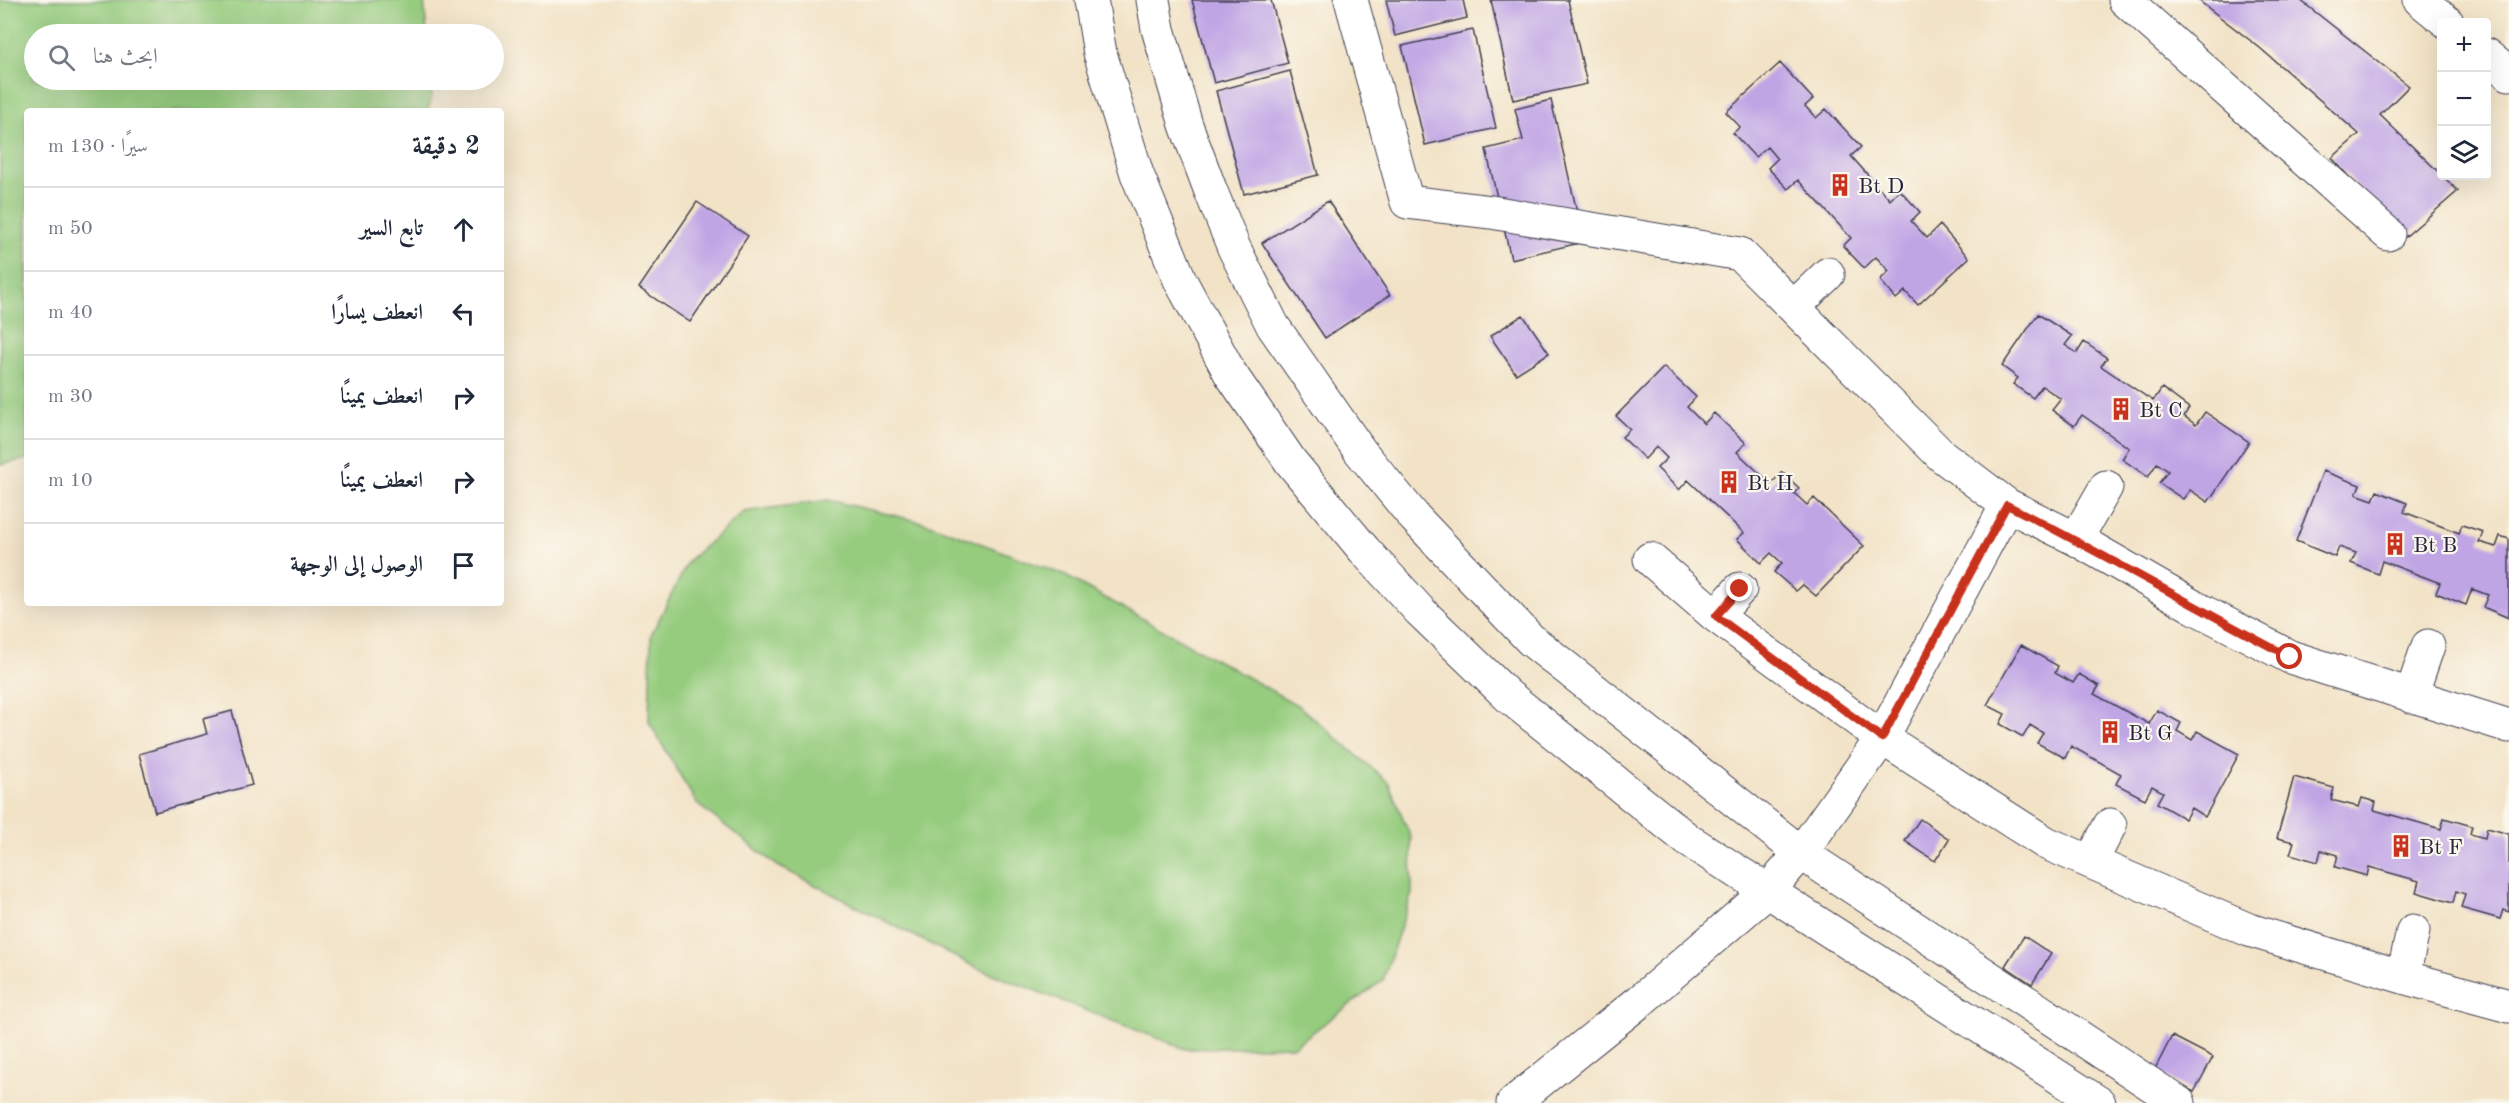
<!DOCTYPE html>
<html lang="ar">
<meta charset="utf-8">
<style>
:root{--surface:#fff;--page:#f2f2f3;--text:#1f2937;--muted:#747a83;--line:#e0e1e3}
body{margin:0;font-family:"Old Standard TT",Amiri,serif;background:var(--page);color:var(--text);direction:rtl}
.controls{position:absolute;right:18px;top:18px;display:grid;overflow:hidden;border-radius:6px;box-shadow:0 6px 24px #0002}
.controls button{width:54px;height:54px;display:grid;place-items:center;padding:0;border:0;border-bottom:2px solid var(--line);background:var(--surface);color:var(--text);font:30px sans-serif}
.stop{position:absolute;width:18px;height:18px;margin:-14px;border:4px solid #c8321e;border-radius:50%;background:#fff}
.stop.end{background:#c8321e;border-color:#fff;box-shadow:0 2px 6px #0008}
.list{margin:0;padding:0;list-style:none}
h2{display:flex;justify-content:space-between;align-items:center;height:78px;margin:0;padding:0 24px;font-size:26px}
h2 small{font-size:20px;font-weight:400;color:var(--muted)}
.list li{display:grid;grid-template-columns:39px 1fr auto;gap:18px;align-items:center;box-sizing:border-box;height:84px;padding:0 24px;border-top:2px solid var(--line)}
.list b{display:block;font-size:22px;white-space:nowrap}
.list em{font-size:20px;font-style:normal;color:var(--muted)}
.icon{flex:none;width:33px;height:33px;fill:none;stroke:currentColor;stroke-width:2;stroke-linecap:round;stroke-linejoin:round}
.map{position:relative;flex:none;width:2509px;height:1103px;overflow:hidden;direction:ltr}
.search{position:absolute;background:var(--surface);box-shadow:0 6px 24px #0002;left:24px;top:24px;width:480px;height:66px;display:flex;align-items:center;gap:15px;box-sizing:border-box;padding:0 21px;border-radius:33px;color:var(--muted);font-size:22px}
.panel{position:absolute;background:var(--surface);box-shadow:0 6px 24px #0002;left:24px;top:108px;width:480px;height:498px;border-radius:6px;direction:rtl}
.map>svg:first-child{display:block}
.green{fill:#95cc7e;stroke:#5c775c;stroke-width:1.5}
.building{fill:#c0a5e5}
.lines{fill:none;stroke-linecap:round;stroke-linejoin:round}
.street-casing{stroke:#413f50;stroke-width:35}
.street{stroke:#fff;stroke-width:33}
.route{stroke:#c8321e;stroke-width:8}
.labels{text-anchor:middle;stroke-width:4.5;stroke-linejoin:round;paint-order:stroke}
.poi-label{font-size:22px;fill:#22223b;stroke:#fbf7ec;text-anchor:start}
</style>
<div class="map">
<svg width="2509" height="1103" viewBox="0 0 2509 1103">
<rect width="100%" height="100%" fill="#fbf7ec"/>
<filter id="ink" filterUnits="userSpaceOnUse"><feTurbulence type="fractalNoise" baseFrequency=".0167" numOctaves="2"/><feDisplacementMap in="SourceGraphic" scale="12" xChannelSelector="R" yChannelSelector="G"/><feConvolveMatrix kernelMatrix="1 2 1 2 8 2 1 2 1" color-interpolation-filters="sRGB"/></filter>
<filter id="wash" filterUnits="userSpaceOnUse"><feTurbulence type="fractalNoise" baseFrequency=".008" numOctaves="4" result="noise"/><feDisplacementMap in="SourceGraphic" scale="24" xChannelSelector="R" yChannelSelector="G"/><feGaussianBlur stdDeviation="1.35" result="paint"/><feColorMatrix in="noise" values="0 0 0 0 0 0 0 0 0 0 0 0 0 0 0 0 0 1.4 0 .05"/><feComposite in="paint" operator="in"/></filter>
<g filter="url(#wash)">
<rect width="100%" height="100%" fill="#f2e3c7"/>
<!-- green -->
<path class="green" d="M0,0h424l3,34h-393v46h396l2,18 -5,13h-400v348l-27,6z
M828,500l102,24 134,51 235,131 89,76 23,56 1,55 -29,87 -89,66 -109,3 -208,-81 -199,-102 -81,-62 -48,-82 2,-87 38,-75 55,-48z"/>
<g id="blocks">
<!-- building -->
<path class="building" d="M1192,0h79l17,63 -74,20z
M1386,0h77l4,18 -72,18z
M1491,0h77l19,84 -74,16z
M2198,0h102l109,86 -29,29 78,76 -54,47 -72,-80 27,-24 -99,-86z
M1473,30l23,98 -71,17 -23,-99z
M1780,63l33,36 -8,7 11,12 10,-9 35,38 -10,9 39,44 10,-10 20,22 -9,9 16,17 13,-13 29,33 -51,47 -13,-14 -9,8 -16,-19 9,-9 -13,-14 -12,11 -21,-22 8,-8 -53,-58 -10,9 -20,-21 9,-9 -10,-12 -12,10 -22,-24 7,-6 -14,-15z
M1290,71l28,104 -74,19 -28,-103z
M1551,100l33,142 -73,17 -25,-110 37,-9 -8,-31z
M1328,201l62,94 -65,43 -63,-95z
M697,202l51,34 -58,86 -51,-34z
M2038,314l34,22 -7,9 12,8 7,-11 23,16 -6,8 52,35 9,-13 27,20 -5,8 12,9 9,-13 44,30 -41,60 -18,-12 -7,9 -24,-16 9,-12 -11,-8 -9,14 -26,-18 7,-11 -47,-33 -8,11 -22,-16 9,-11 -19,-13 -9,12 -20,-14 5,-6 -16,-12z
M1523,315l26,38 -33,21 -26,-38z
M1664,367l32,30 -9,10 17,17 10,-11 32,30 -9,9 34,32 11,-12 17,16 -5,5 13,12 7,-7 50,48 -48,50 -13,-11 -7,6 -22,-19 8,-9 -11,-10 -10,10 -24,-24 7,-6 -56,-53 -9,10 -22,-22 10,-10 -11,-11 -11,12 -23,-22 8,-8 -14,-13z
M2323,471l37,14 -4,9 17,6 4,-9 30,12 -3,9 55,21 3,-8 21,7 -4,10 17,5 4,-11 9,3v79l-26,-11 5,-12 -16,-6 -6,16 -30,-12 4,-10 -58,-22 -4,13 -27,-11 5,-10 -17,-6 -4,10 -39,-16z
M2021,645l37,21 -3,7 18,10 6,-9 20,12 -5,8 55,30 8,-14 24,13 -4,8 15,9 5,-9 42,23 -34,63 -14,-9 -6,11 -28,-16 6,-11 -11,-6 -7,13 -29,-15 5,-10 -50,-28 -6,12 -28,-15 6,-10 -13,-8 -7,12 -23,-13 5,-10 -18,-9z
M232,711l20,74 -97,27 -16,-58 68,-20 -4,-15z
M2294,777l40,11 -3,12 28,7 3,-9 14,4 -2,8 67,19 3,-11 28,8 -2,8 15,4 2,-10 22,6v78l-6,-2 -3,9 -39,-11 4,-14 -9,-3 -3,12 -37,-11 3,-11 -50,-14 -2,9 -32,-9 3,-12 -17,-5 -3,12 -28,-8 4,-12 -17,-4z
M1920,819l29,20 -14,22 -30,-20z
M2024,936l27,18 -19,30 -27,-18z
M2172,1036l41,21 -19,35 -40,-21z"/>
</g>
</g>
<g filter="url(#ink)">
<use href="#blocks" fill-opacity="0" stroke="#413f50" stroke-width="1.5"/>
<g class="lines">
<!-- street casing -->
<g class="street-casing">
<path id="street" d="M1091,0l9,53 37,121 43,106 50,93 61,89 74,89 55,60 88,85 180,144 411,263
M1153,0l5,29 28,96 24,64 24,59 39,78 87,125 55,67 116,122 270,213 378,250
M1351,0l56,202 84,10 249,42 201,201 66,50
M2125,0l263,234
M2420,0l27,22
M2486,55l23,19
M1794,307l34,-33
M2076,539l30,-52
M1650,559l66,57 166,122 164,105 203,87 154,47 106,29
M1716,616l24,-27
M2411,696l17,-50
M2091,862l19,-37
M2403,977l10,-46
M1513,1103l127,-102 128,-110 33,-38 81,-115 125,-233 69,34 118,68 96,50 219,69"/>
</g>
<!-- street -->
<use href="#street" class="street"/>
</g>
</g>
<g class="lines" filter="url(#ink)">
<!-- route -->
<path class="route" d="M1740,589l-24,27 166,122 125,-233c96,48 188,103 283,152"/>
</g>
<!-- icons -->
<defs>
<g id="building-bare" transform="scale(1.8)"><path d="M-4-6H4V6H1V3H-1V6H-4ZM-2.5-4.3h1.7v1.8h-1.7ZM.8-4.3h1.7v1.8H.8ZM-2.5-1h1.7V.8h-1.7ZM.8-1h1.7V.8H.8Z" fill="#c8321e" stroke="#fbf7ec" stroke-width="2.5" paint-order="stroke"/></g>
</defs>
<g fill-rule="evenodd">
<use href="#building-bare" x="1840" y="185"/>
<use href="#building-bare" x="2121" y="409"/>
<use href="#building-bare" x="1729" y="482"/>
<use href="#building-bare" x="2395" y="544"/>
<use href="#building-bare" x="2110" y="732"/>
<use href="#building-bare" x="2401" y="846"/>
</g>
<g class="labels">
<!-- poi labels -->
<g class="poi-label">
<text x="1858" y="193">Bt D</text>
<text x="2139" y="417">Bt C</text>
<text x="1747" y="490">Bt H</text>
<text x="2413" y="552">Bt B</text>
<text x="2128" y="740">Bt G</text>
<text x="2419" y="854">Bt F</text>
</g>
</g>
</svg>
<div class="controls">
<button>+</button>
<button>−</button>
<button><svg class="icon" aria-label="layers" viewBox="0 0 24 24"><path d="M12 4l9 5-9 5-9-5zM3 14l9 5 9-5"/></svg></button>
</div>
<div class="stop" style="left:2290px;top:657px"></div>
<div class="stop end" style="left:1740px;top:589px"></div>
<div class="search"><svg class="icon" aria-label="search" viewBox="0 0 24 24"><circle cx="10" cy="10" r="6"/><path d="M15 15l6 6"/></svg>ابحث هنا</div>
<section class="panel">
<h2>2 دقيقة<small>سيرًا · 130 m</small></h2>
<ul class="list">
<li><svg class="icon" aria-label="ahead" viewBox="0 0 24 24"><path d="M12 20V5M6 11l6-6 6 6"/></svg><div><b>تابع السير</b></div><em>50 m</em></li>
<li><svg class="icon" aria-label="left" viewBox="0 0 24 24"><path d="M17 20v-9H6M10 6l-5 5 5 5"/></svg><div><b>انعطف يسارًا</b></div><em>40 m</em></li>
<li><svg class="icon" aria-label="right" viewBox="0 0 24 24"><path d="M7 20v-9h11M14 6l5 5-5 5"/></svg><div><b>انعطف يمينًا</b></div><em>30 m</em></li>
<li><svg class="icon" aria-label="right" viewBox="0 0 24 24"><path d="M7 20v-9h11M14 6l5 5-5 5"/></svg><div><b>انعطف يمينًا</b></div><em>10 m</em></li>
<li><svg class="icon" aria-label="arrive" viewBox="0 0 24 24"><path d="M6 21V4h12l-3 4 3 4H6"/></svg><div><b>الوصول إلى الوجهة</b></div></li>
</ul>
</section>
</div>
